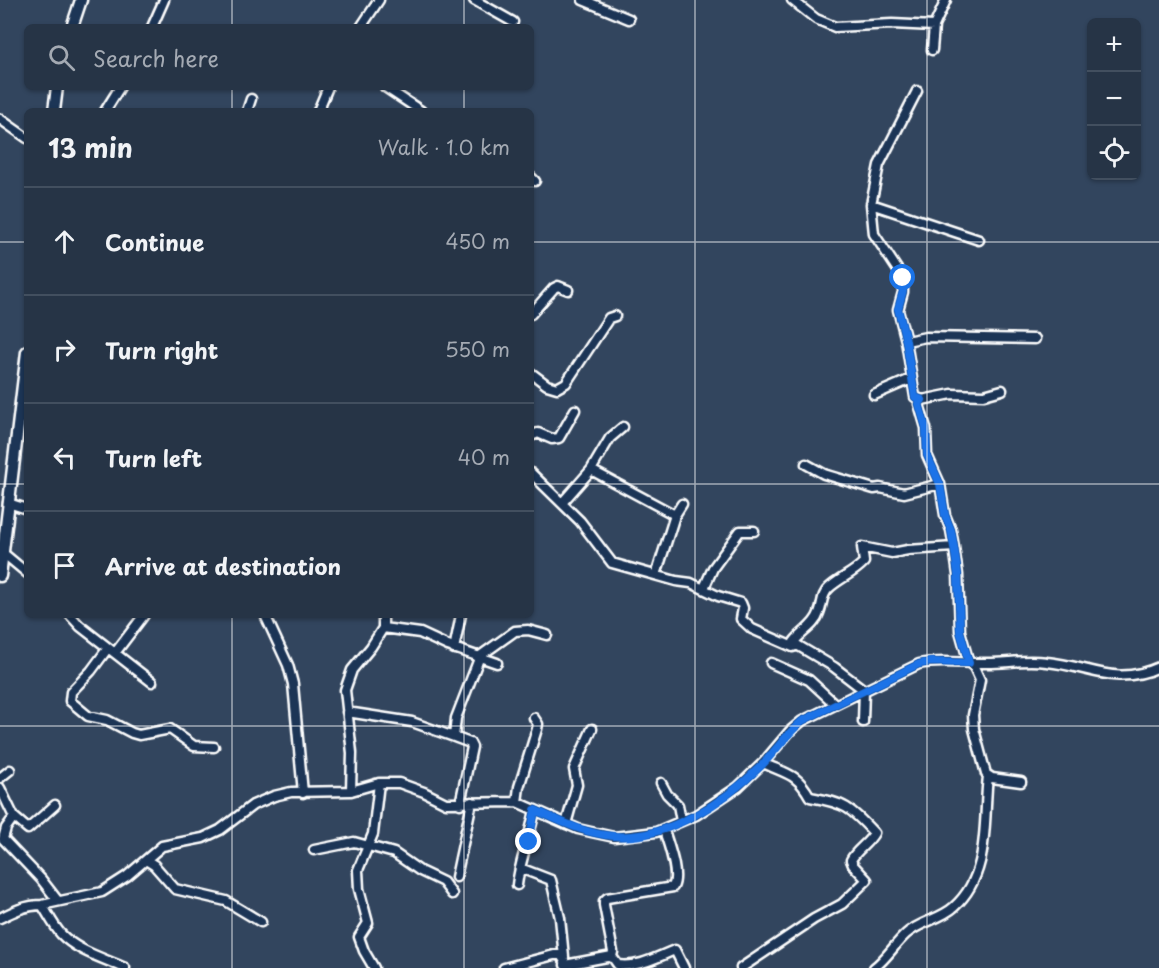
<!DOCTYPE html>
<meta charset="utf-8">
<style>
:root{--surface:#263446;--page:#323f51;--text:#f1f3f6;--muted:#a4aab3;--line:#424f5f}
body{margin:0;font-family:"Playpen Sans",sans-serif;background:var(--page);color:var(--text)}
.controls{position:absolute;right:18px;top:18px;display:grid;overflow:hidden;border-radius:9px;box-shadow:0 2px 4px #0004}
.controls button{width:54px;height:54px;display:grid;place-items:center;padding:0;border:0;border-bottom:2px solid var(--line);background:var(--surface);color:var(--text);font:30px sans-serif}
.stop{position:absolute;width:18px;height:18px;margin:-14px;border:4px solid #1a73e8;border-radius:50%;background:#fff}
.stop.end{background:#1a73e8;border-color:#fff;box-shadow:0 2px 6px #0008}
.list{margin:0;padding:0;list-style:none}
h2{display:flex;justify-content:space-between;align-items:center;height:78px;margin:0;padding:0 24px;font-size:26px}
h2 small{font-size:20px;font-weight:400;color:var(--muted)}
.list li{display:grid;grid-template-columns:39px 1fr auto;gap:18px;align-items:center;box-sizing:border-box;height:108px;padding:0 24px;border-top:2px solid var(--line)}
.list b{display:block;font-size:22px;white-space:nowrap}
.list em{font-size:20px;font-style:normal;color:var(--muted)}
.icon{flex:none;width:33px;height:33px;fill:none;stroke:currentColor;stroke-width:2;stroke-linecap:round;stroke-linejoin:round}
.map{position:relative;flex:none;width:1159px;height:968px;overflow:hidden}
.search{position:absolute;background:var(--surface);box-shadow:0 2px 4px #0004;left:24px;top:24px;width:510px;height:66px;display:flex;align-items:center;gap:15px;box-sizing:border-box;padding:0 21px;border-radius:9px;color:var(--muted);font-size:22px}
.panel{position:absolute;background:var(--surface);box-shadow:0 2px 4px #0004;left:24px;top:108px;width:510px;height:510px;border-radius:9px}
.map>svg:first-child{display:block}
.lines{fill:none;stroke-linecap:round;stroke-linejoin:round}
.minor-casing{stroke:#fff;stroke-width:13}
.major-casing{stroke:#fff;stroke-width:15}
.minor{stroke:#1d3557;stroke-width:8}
.major{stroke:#1d3557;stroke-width:10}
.route{stroke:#1a73e8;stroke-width:8}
.grid{fill:none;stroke:#fff;stroke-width:1.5;stroke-opacity:0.55}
</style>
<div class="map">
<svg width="1159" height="968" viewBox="0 0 1159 968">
<rect width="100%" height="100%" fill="#32455e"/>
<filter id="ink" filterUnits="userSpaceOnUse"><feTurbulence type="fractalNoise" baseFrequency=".0167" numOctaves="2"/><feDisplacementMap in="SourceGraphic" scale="12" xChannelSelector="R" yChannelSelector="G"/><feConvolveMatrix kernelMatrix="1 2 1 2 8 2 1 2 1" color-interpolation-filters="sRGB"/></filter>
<g filter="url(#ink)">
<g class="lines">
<!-- minor casing -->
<g class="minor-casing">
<path id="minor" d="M474,0l39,22
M583,0l46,19
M792,0l24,19 19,8 57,-3 42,2
M152,27l12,-27
M361,27l18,-27
M932,50l2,-24 12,-26
M385,87l36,24
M917,91l-38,74 -8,39 3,30 29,44v14l-5,18 8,31 9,56 7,3
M105,111l15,-24
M247,111l4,-12
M318,111l10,-24
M0,119l27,19
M531,177l4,4
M871,204l108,36
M531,314l23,-26 4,-2 10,4
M906,341l20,-4 109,2
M531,373l16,12 10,3 9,-5 43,-65 6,-2
M1002,390l-18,5 -32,-1 -30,6 -3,4 7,24 1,27 13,29 5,31 6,15 3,17 4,28 2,56 9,32 5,4 6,13 -7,35 1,14 12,45 6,4 29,4
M874,395l37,-16
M531,436l7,-3 14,6 7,-1 16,-28
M806,464l18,10 50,15 6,-1 24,5 36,-9
M591,470l84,45
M531,473l49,48 32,42 64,18 15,2 27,13 23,7 2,5 -2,11 11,10 41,18 4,-2 -3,-3c7,-10 21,-16 25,-29 4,-9 2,-18 10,-25 11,-10 25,-15 35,-26l-2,-15 30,6 16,-3 46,-3
M8,503l19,6
M562,503l29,-33 19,-32 13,-11
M3,553l24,20
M656,575l19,-60 7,-11
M704,588l9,-20 27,-37h14
M70,615l10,11 72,56
M265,615l23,50 5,19 10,109
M383,615v13
M797,645l37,22 30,23 -1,32
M108,648l-17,23 -20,21 -1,9 18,15 19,4 25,13 7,2 31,-6 24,17 20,1
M454,649l7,-34
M115,653l29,-38
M771,663l38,17 26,24
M347,712l65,10 42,15 2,-19 24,-62 35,-25 13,-1 19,5
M454,737l16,6 2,4 -12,57
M0,778l10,-8
M661,783l6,11 11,11 3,16
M0,788l14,29 -8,11 -3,11 38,40 17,22
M351,791l1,-38 -7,-63 7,-20 19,-23 12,-19 37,5 28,13 49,17
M517,802l2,-15 18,-58 1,-5 -4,-6
M14,817l14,12 27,-24
M566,824l11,-39 -3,-16 18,-40
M314,850l40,-8 40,11 26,18 23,11 9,12
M146,860l8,5 21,24 51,12 35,21
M520,868l31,12 9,38 4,39
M456,877l16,-75
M517,885c3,-25 13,-49 18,-75
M42,905c6,9 11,20 19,29 16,17 42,24 64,34
M0,918c14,-7 26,-13 42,-13l60,-13 25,-16 35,-30 41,-8 17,-8 33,-25 21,-9 17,-4 60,-1 28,-8h20l25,9 22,11 71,-1 61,27 13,3 23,5 42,-5 40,-17 42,-28 25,-24 27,-32 12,-10 117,-57c22,-5 46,0 69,-1 20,0 39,-4 59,-1 43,4 68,25 112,5
M609,957l4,1 5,7c20,3 39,-8 57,-15l9,18
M565,965l47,-9 1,-4 -9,-47v-4l3,-3 66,-11c7,-13 -5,-43 -9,-57
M374,968l-10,-17 -5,-14 9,-14 -9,-34 -1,-19 15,-36 6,-51
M504,968l50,-13h7l3,5
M741,968l73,-49 28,-15 25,-24 -14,-15 -2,-5c6,-11 17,-16 23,-27 -24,-26 -29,-30 -64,-36 -13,-24 -24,-23 -47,-34
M874,968c13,-10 20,-23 32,-34 13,-12 35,-15 48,-27 37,-33 29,-86 34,-131"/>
</g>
<!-- major casing -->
<g class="major-casing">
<path id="major" d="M72,27l9,-27
M54,111l3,-24
M0,576l27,-224"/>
</g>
<!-- minor -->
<use href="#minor" class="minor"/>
<!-- major -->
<use href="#major" class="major"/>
</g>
</g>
<g class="lines" filter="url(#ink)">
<!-- route -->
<path class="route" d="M529,842l6,-32c25,11 50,24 78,26 53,5 113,-35 149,-71 14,-15 25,-31 40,-44l117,-57 12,-2 38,1 -9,-32 -2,-57 -4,-27 -3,-17 -6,-15 -5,-31 -13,-29 -1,-27 -7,-24 3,-4 -7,-3 -9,-56 -8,-32 5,-18v-13"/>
</g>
<!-- grid -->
<path class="grid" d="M232,0v27M464,0v27M695,0v968M927,0v968M232,87v24M464,87v24M0,242h27M531,242h628M0,484h27M531,484h628M232,615v353M464,615v353M0,726h1159"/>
</svg>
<div class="controls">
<button>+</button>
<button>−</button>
<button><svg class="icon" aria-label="locate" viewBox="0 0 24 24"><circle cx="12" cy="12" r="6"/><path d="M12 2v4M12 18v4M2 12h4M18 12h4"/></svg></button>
</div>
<div class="stop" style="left:903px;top:278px"></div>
<div class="stop end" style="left:529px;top:842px"></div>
<div class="search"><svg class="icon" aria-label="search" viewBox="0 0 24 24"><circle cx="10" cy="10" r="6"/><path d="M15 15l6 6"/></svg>Search here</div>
<section class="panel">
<h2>13 min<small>Walk · 1.0 km</small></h2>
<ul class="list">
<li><svg class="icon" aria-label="ahead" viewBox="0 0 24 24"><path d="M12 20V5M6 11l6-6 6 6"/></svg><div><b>Continue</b></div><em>450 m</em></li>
<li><svg class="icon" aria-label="right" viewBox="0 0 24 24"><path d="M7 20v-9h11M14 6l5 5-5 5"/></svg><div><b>Turn right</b></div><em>550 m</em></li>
<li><svg class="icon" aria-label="left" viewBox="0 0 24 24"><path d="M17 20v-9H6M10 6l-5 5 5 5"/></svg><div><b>Turn left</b></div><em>40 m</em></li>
<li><svg class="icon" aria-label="arrive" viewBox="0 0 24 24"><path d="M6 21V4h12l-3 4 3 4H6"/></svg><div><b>Arrive at destination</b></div></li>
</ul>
</section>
</div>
